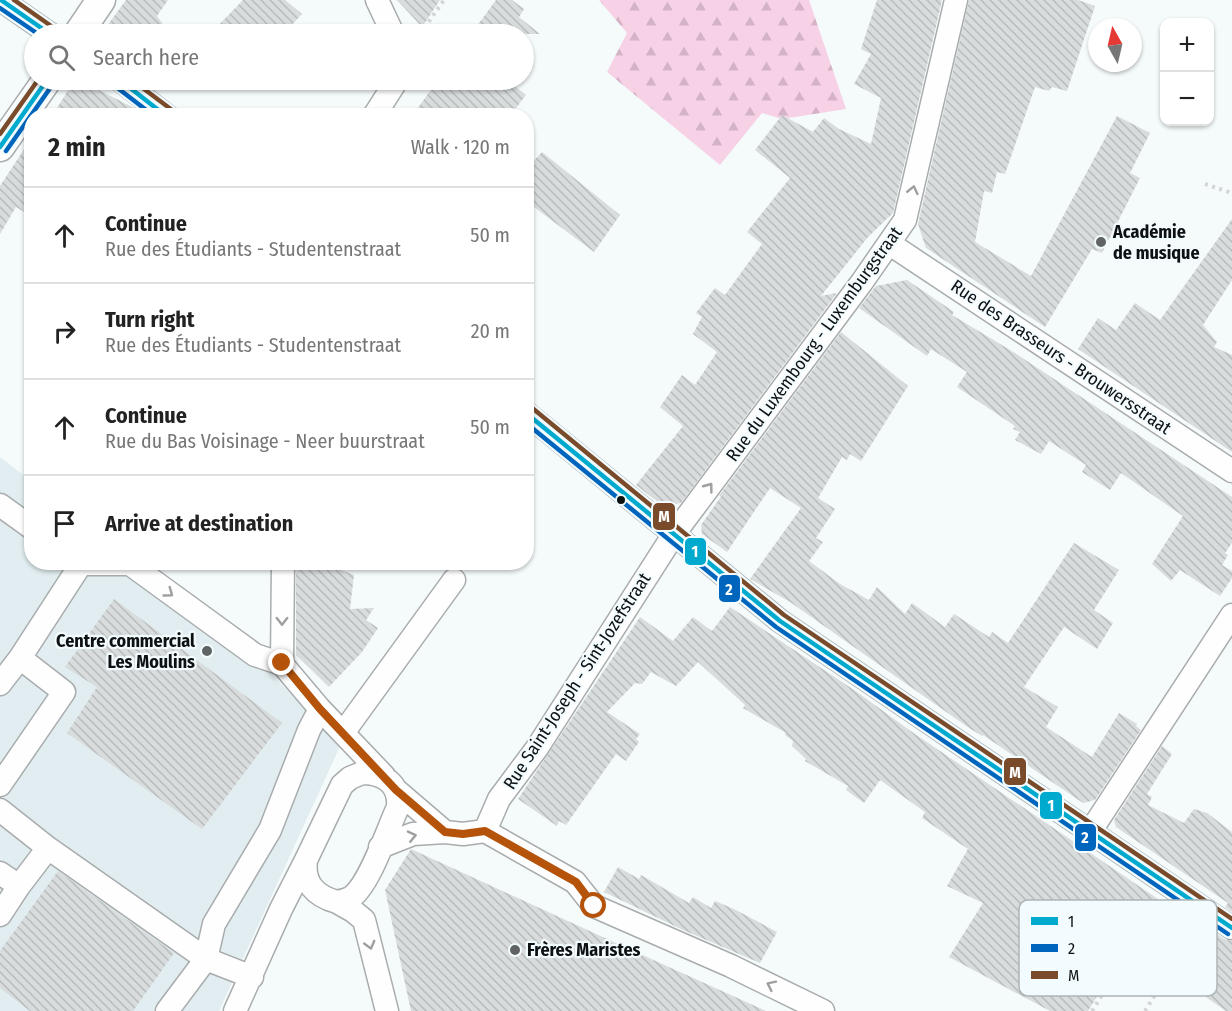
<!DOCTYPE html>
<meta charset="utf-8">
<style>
:root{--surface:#fff;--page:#f2f2f2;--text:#222;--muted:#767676;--line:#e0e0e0}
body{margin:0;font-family:"Fira Sans Condensed",sans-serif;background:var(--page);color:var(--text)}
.controls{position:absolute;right:18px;top:18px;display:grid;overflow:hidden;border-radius:12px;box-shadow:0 2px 4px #0004}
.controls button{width:54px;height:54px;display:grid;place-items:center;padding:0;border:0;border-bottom:2px solid var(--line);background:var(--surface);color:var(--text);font:30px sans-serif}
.compass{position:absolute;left:1088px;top:18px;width:54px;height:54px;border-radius:50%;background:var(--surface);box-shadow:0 2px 4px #0004;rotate:352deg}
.stop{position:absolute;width:18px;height:18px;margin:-14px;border:4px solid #b45309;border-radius:50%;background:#fff}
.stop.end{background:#b45309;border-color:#fff;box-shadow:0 2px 6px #0008}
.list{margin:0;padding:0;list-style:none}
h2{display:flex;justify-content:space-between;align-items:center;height:78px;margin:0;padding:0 24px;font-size:26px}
h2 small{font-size:20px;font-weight:400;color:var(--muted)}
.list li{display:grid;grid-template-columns:39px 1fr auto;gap:18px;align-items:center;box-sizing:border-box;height:96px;padding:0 24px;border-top:2px solid var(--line)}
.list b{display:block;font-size:22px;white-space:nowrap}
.list p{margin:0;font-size:20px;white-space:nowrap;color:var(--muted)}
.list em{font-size:20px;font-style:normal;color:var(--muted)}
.icon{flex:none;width:33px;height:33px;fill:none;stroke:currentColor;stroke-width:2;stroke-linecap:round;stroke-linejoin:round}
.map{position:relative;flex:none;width:1232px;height:1011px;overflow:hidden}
.search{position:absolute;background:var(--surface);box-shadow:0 2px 4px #0004;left:24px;top:24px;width:510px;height:66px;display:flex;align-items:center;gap:15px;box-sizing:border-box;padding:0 21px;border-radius:33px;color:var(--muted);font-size:22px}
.panel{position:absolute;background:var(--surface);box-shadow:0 2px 4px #0004;left:24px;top:108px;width:510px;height:462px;border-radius:24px}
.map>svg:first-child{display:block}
.built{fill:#e1edf0}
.forest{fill:url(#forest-firs)}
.building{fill:url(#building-back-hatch)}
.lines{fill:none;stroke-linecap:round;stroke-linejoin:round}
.minor-casing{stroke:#a9acad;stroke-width:25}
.major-casing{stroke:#a9acad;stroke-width:31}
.path{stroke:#d3d5d5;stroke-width:4;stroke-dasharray:3 4.5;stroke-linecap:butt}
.minor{stroke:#fefefe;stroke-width:22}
.major{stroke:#fefefe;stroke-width:28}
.bus-1-casing{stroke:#f2fbfe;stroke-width:9}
.bus-2-casing{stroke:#f2fbfe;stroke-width:9}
.bus-3-casing{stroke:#f2fbfe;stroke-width:9}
.bus-1{stroke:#00a9ce;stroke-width:4.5}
.bus-2{stroke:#0065bd;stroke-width:4.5}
.bus-3{stroke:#7a4b2a;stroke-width:4.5}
.oneway{stroke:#9e9fa0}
.route{stroke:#b45309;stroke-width:8}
.poi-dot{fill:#5f6364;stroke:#f2fbfe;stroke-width:2}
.bus-dot{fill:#0e1112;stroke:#f2fbfe;stroke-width:2}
.labels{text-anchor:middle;stroke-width:4.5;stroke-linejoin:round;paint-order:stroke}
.poi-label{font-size:18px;font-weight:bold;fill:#0e1112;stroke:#f2fbfe;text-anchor:start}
.street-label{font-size:18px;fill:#0e1112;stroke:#f2fbfe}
.key{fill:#f2fbfe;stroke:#aeb5b7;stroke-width:1.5}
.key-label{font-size:16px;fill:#0e1112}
.line-badge{stroke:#f2fbfe;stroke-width:2}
.badge-label{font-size:16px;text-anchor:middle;font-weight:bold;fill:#fff}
</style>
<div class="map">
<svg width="1232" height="1011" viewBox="0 0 1232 1011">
<defs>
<pattern id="forest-firs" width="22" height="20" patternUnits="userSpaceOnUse" patternTransform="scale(1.5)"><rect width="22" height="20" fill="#f7d2e7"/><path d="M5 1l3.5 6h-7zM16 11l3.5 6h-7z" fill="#d3b3c5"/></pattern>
<pattern id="building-back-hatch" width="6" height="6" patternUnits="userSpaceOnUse" patternTransform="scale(1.5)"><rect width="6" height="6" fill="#d8dcdd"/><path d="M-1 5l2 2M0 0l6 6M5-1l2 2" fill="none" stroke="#b8bcbd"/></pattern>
</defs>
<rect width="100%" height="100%" fill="#f5fafb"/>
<!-- built -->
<path class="built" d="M0,457l31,24 1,81 103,1 106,81 100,100 -122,267h-219z"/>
<!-- forest -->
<path class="forest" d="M599,0h210l37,109 -64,10 -20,-6 -42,52 -113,-93 20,-39z"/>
<!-- building -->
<path class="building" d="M126,0h42l-11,16 13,18h-69z
M243,0h42l17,14 -19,20h-73z
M397,0h43l-18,27z
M496,0h16l12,9 -5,8 21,17h-69z
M877,0h65l-49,213 -25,24 -47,59 16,-3 -156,210 -18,3 -27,-21 47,-59 -23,-19 22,-32 13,10 22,-33 -24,-18 9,-17 -6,-4 19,-25 10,7 37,-51 -15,-12 43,-54 -35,-28 27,-35 31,17 11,-14 15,11 32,15 10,-46 -27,-14 17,-30 -10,-5z
M969,0h109l17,6 -28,85 -15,-4 -3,4 -14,-4 -30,87 -8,-2 -5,21 -8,-2 -9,51 56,34 86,-160 33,17 -20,40 10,5 -38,75 -10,-4 -47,78 -119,-79 -8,-24z
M438,80h69l19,15 -16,21h-98z
M81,81l55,28 8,7h-92l20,-32z
M32,137v80l-16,-10 -16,27v-48z
M542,152l78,63 -26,37 -68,-51v-32z
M1232,219v61l-29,45 14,17 -3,5 18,8v97l-154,-103 20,-31 18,12 19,-27 25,17z
M907,280l47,32 -2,3 63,38 217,144v46l-7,10 3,2 -6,10 10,6v7l-12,18 -40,-26 -9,11 -19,-17 31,-48 -62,-43 -11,17 -28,-18 4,-7 -37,-24 -8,13 -26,-14 5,-8 -7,-3 2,-3 -58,-39 10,-15 -36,-23 -4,7 -68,-48 17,-22z
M841,332l67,54 -47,75 -11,-7 -3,6 -5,-3 -24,41 17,11 -19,29 7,4 -14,19 31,23 29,16 8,-13 28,27 7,-11 33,24 9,-13 35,23 3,-5 16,11 66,-100 45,27 -25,40 19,13 -16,26 -33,-22 -40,60 34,20 -12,20 46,30 27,-44 18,11 -1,2 5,4 -46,70 -12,3 -100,-68 -1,1 -13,-8 -179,-126 -40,-23 51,-71 -31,-20 -43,64 -25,-18 -1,-9 21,-30 -3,1z
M296,562h45v8l13,5 -4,34 24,-1 -8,12 12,8 -16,24 -33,35 -33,-32z
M114,599l168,124 -80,106 -135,-96 30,-46 -32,-20z
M730,607l127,85 55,40 246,167 -70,112h-38l-101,-54 34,-54 -36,-17 21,-37 -46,-31 3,-6 -45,-32 -16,23 -18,-13 2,-4 -43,-25 1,-2 -14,-13 1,-5 -8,-6 1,-2 -43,-25 2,-3 -47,-43 -22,24 -25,-14 -9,12 -7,-1 -28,29 33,22 -4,5 3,3 -13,19 -10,-7 -50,71 -7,-4 -2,5 -39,-27 122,-182 33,24 20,-24 19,14z
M1162,746l10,8 -25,40 5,3 -4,8 36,18 10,-14 13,4 25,19v80l-7,-5 3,-4 -112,-76 -2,-7z
M411,849l207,95 148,67h-355l-26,-121z
M618,867l21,12 2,-4 48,28 4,-6 18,11 4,-7 19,8 43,23 -17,31 -77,-33 -79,-38z
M58,871l116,82 -41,58h-103l-30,-23v-37z
M1210,929l14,10 8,2v70h-6l-49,-34z"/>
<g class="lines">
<!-- minor casing -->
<g class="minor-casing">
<path id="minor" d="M1,0l49,34
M377,0l16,34
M120,80l47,36
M374,116l23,-36
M890,244l342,227
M526,413l254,208 452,307
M0,505l32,23
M79,562l2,2h49l125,91 27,9
M283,562l-1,102 38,45 64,67
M0,684l20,-26 61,-94
M343,733l111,-153
M362,773c22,0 38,11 36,34 -10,21 -29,80 -48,91 -4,2 -9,3 -13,4 -22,-6 -34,-19 -31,-42l36,-75 8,-7z
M0,785l64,-93 -44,-34
M396,790l49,42
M0,810l48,38 -29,38
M485,831l14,-32 38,-51 137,-214 188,-252 43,-62 51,-220
M1090,832l142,-217
M380,847l33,-13 32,-2 18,2 22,-3 90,51 19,24 137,60 92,45
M48,848l158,111 46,18
M0,873l19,13 -19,29
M337,902l16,9 11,9 23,91
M167,1011l39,-52 8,-35 56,-94 39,-100 11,-21
M235,1011l46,-102 25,-49"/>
</g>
<!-- major casing -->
<g class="major-casing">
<path id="major" d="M78,34l23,-34
M0,147l47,-67"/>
</g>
<!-- path -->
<path class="path" d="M420,34l24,-34
M1205,184l27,9
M1092,1011l67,-106
M1145,1011l50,-82"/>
<!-- minor -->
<use href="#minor" class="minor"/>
<!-- major -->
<use href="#major" class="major"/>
<!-- bus-1 casing -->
<g class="bus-1-casing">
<path id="bus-1" d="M1,0l49,34
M120,80l46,36
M0,147l47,-67
M526,413l254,208 452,307"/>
</g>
<!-- bus-2 casing -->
<g class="bus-2-casing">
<path id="bus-2" d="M0,8l38,26
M115,86l39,30
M6,151l47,-67
M526,423l250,204 452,307"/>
</g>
<!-- bus-3 casing -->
<g class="bus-3-casing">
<path id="bus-3" d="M14,0l40,28
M132,80l40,30
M0,134l38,-54
M531,407l253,208 448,304"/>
</g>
<!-- bus-1 -->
<use href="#bus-1" class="bus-1"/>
<!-- bus-2 -->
<use href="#bus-2" class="bus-2"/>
<!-- bus-3 -->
<use href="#bus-3" class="bus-3"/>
</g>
<!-- one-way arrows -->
<defs><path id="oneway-chevron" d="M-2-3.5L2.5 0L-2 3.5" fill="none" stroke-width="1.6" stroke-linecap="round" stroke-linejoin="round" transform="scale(1.5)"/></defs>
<g class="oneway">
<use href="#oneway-chevron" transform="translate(913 190) rotate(-77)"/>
<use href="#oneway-chevron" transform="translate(709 487) rotate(-53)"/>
<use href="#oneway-chevron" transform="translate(169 593) rotate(36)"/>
<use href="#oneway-chevron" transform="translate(282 621) rotate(90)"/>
<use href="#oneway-chevron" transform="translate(412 836) rotate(-13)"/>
<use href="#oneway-chevron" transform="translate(370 945) rotate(75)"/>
<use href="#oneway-chevron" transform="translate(771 985) rotate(-154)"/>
</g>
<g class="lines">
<!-- route -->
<path class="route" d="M282,663l38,46 76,81 49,42 18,2 22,-3 91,51 18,24"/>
</g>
<!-- markers -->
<g class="poi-dot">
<circle cx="1101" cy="242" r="6"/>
<circle cx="207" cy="651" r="6"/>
<circle cx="515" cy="950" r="6"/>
</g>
<circle class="bus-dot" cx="621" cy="500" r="5"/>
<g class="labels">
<!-- poi labels -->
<g class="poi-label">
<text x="1113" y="238">Académie<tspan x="1113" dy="21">de musique</tspan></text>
<text x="195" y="647" text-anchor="end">Centre commercial<tspan x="195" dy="21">Les Moulins</tspan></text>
<text x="527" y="956">Frères Maristes</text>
</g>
<!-- street labels -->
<g class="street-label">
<text transform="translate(814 344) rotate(-54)" y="6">Rue du Luxembourg - Luxemburgstraat</text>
<text transform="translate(1061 357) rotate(34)" y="6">Rue des Brasseurs - Brouwersstraat</text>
<text transform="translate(577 681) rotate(-57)" y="6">Rue Saint-Joseph - Sint-Jozefstraat</text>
</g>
</g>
<!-- legend -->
<rect x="1019" y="900" width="198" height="96" rx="9" class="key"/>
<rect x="1031" y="917" width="27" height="8" fill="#00a9ce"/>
<rect x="1031" y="944" width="27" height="8" fill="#0065bd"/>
<rect x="1031" y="971" width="27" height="8" fill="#7a4b2a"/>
<g class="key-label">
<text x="1068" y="927">1</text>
<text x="1068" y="954">2</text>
<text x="1068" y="981">M</text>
</g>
<g class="line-badge">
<rect x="652" y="502" width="24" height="29" rx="6" fill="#7a4b2a"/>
<rect x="684" y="537" width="23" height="29" rx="6" fill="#00a9ce"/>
<rect x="718" y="574" width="23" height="29" rx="6" fill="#0065bd"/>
<rect x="1003" y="757" width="24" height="29" rx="6" fill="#7a4b2a"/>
<rect x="1039" y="791" width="24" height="29" rx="6" fill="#00a9ce"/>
<rect x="1074" y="823" width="23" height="29" rx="6" fill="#0065bd"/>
</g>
<g class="badge-label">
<text x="664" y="522">M</text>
<text x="695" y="557">1</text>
<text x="729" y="595">2</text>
<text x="1015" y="778">M</text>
<text x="1051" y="811">1</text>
<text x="1085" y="843">2</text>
</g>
</svg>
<div class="controls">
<button>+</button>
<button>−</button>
</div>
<svg class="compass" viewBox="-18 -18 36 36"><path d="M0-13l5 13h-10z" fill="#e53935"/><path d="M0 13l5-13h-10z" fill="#767676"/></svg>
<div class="stop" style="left:594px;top:906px"></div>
<div class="stop end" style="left:282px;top:663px"></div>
<div class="search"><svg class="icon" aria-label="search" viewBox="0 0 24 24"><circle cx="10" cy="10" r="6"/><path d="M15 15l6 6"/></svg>Search here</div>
<section class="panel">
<h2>2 min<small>Walk · 120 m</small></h2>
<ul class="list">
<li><svg class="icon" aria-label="ahead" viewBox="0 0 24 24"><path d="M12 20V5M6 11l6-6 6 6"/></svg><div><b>Continue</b><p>Rue des Étudiants - Studentenstraat</p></div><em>50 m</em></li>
<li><svg class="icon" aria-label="right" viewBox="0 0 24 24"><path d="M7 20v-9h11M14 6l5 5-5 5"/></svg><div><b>Turn right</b><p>Rue des Étudiants - Studentenstraat</p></div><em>20 m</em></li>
<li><svg class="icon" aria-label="ahead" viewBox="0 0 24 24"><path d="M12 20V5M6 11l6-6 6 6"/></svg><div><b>Continue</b><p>Rue du Bas Voisinage - Neer buurstraat</p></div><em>50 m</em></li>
<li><svg class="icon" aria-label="arrive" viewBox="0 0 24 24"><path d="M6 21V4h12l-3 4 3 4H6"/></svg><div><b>Arrive at destination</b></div></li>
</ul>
</section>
</div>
